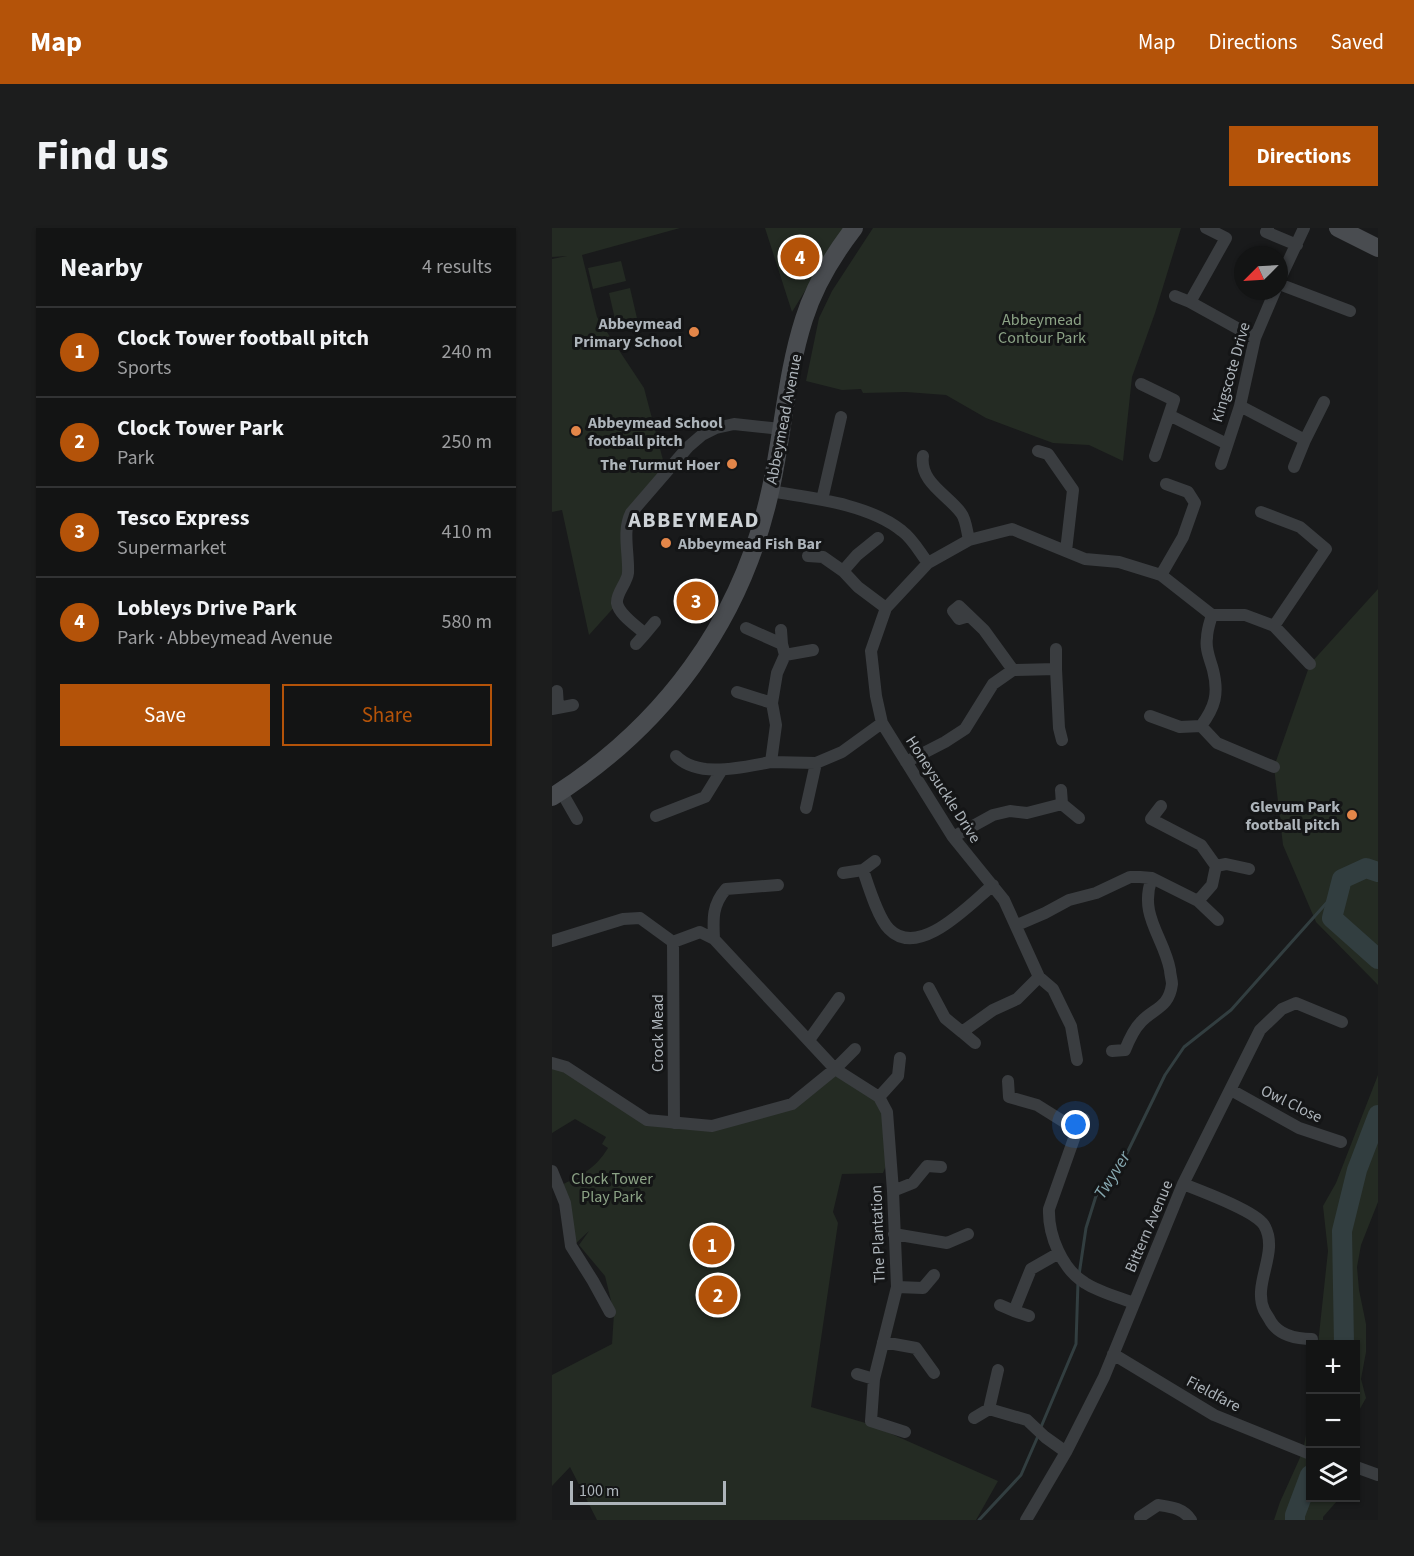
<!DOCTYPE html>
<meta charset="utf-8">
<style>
:root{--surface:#131414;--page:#1c1d1d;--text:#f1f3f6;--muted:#9d9ea0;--line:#323334;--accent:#b45309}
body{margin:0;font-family:"Source Sans 3",sans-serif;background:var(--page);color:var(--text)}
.controls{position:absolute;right:18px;bottom:18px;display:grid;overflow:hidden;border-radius:0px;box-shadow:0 2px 4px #0004}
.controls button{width:54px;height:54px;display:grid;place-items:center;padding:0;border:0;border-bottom:2px solid var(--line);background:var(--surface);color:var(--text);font:30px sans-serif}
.compass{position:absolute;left:682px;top:18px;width:54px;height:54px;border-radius:50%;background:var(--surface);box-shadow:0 2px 4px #0004;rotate:246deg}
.scale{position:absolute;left:18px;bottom:15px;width:156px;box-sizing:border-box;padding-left:6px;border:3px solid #adb4ba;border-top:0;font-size:16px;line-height:21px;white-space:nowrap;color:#adb4ba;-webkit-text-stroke:4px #141516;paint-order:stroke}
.you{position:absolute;left:524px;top:897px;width:21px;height:21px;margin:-15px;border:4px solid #fff;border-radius:50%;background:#1a73e8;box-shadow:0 0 0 9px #1a73e833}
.badge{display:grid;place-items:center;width:39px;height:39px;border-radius:50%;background:var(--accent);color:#fff;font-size:20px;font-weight:700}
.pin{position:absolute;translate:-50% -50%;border:3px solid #fff;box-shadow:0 2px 6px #0006}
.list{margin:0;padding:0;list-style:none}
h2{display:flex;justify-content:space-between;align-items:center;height:78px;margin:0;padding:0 24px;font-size:26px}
h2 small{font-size:20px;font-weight:400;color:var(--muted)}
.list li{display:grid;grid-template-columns:39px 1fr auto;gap:18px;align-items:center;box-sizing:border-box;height:90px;padding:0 24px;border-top:2px solid var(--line)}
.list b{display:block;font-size:22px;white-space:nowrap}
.list p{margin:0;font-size:20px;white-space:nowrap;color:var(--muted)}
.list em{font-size:20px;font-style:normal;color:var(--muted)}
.actions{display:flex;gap:12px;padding:18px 24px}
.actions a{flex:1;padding:14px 0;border:2px solid var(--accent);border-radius:0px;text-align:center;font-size:21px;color:var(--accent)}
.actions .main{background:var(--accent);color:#fff}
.icon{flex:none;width:33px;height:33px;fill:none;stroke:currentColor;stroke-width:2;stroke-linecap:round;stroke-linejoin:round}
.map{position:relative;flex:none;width:826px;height:1292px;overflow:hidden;border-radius:0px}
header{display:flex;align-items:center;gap:36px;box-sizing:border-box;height:84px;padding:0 30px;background:var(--accent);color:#fff}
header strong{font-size:28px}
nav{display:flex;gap:33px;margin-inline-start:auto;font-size:21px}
.intro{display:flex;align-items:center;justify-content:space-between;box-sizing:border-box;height:144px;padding:0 36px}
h1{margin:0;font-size:42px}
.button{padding:15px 27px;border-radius:0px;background:var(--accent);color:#fff;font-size:21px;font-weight:700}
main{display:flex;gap:36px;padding:0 36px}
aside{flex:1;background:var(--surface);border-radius:0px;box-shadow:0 2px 4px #0004}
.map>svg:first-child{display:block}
.green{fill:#242b23}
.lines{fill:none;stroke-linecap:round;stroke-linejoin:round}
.stream{stroke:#323e40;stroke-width:3}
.river{stroke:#323e40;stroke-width:20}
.street{stroke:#3a3d40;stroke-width:12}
.secondary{stroke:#494c50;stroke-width:18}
.poi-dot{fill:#e38649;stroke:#141516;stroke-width:2}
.labels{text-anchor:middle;stroke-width:6;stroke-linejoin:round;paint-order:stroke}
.park-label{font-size:16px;fill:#8ca386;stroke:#141516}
.poi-label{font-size:16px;font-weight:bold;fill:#adb4ba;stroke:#141516;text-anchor:end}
.street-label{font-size:16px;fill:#adb4ba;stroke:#141516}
.water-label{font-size:18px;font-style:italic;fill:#87a9b1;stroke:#141516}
.district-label{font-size:22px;font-weight:bold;letter-spacing:1.5px;fill:#cdd2d6;stroke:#141516}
</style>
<header>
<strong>Map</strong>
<nav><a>Map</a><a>Directions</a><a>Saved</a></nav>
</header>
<div class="intro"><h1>Find us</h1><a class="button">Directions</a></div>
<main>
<aside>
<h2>Nearby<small>4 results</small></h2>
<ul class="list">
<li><span class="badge">1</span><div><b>Clock Tower football pitch</b><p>Sports</p></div><em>240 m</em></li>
<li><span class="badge">2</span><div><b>Clock Tower Park</b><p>Park</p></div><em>250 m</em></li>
<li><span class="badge">3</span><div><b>Tesco Express</b><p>Supermarket</p></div><em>410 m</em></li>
<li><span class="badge">4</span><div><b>Lobleys Drive Park</b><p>Park · Abbeymead Avenue</p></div><em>580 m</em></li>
</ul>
<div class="actions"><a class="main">Save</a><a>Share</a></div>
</aside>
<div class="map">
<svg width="826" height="1292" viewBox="0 0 826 1292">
<rect width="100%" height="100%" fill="#191a1b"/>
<!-- green -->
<path class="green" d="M0,0h128l-98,27 15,62 47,71 19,72 -8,26 -19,21 -9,35 -10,62 -28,31 -27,-125 -10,2v-253l15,-3 -15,1z
M213,0h79l-52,84z
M321,0h308l-26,85 -23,64 -9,84 -34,-16 -36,-2 -67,-25 -40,-23 -40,-3 -43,1 -2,-4 -19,1 -36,-9 13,-63 13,-27z
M69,33l5,20 -33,8 -5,-21z
M78,60l9,39 -21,5 -9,-39z
M826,361v396l-62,-63 -33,-77 -9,-78 36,-103z
M0,835l95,57 65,6 80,-22 43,-35 44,28 11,59 -7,17 -41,1 -9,38 5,11 -27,184 58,17 129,57 -22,39h-379l-27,-53 -18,19v-111l60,-31 2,-31 -9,-37 -26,-31 10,-14 -15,14 -15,-59c22,-10 37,-18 49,-38l-6,-4 4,-7 -31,-18 -23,14z
M826,847v127l-17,43 -4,22 2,23 7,34v28l-5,27 5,19 -10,18v-72h-38l10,-93 -5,-45 13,-23z
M758,1185v85h35l-8,3 -14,16v3h-49l6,-18 23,-51z"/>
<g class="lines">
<!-- stream -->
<path class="stream" d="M527,1047l7,-47 10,-32 31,-43 38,-78 19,-28 47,-37 99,-111 12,-20
M489,1199l35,-83 2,-62
M427,1292l42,-45 17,-39"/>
<!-- river -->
<path class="river" d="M826,644l-12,-4 -24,11 -10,39 46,41
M792,1116l-2,-113 15,-61 21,-55
M743,1292v-5l15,-40"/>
<!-- street -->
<path class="street" d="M654,0l20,10 -36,64 65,36
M716,0l-2,4 31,13
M727,53l25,-53
M727,56l71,27
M623,68l15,6
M589,156l33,16 -5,15 58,29
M688,178l65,34 -11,27
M753,212l19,-38
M486,223l10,3 25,36 -7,61
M371,228c-4,26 25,39 38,57 5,6 6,19 8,27
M603,228l14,-41
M669,236l19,-58 15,-68 20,-47
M218,263c42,7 99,13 132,40 11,8 18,22 26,32
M270,272l19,-83
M709,284l39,15 26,22 -52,77
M256,328l15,1 20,14 15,16 28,21
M291,343l14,-16 21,-17
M609,347l22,-38 12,-34 -7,-11 -22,-8
M660,387c-2,7 -5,15 -5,23 -2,11 3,21 6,32 6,24 2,37 -12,56l16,17 57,24
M417,388l-10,3 -6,-8 6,-5 25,24 29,40
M194,400l36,16
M229,402l1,14 3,11 -8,18 -5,30 4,22 -5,37 45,1 26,-11 40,-29
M93,406l10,-12
M84,416l9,-10c-8,-8 -26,-19 -28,-31 -1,-10 10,-20 11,-30 1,-20 -6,-42 3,-60l57,-66 14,-12 14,-7 18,-4 47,5
M233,427l28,-5
M504,441v-20
M5,463l1,16
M185,464l35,11
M0,481l21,-4
M598,488l30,11 21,-1
M124,528c23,23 66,11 95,6
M354,534l39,-20 20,-13 28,-45 20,-14 43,-1 3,59 3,12
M509,562l1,14
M9,563l16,28
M609,578l-10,13 50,26 15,21 -4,19 -14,16
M254,580l10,-45
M104,588l49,-19 16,-26
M401,609l40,-22 17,-4 17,2 35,-9 17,14
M664,638l10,-2 23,5
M311,642l12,-9
M291,645l20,-3c5,15 15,48 26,59 30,31 81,-25 104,-44
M465,697l28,-12 24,-13 27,-7 34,-16h10l12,1 46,23 20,19
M162,711c-1,-20 -2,-34 12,-50l52,-4
M0,713l71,-22 17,-1 33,24
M121,714l27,-10 14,7 121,130 44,28 8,15 6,79 4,96 -23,92 -3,42 34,11
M121,714l1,181
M377,760l16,30 17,14 31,-22 24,-11 22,-22
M410,804l13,11
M257,812l30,-42
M560,823l13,-1c4,-10 9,-21 16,-28 13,-14 28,-14 31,-38 0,-4 -2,-10 -2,-14 -6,-33 -32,-55 -18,-92
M525,832l-6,-34 -18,-37 -14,-12 -35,-77 -51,-63 -71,-114 -6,-27 -5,-45 15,-43 42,-45 41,-23 43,-11 73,30 34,3 42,13 51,40h33l29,11 36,38
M0,835l14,4 81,53 65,6 80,-22 43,-35 20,-20
M456,853l1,16 28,8 40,25 -28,79c-1,26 13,60 36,74 14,9 33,14 49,20
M679,862l68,38 42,14
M327,869l19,-21 2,-18
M525,902l7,-11
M0,943l13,32 6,43 22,35 17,31
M631,956c18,7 72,27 81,41 16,27 -12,58 0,85 2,4 5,8 7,12 9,14 26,17 41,17
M341,963l20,-8 14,-17 14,1
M342,1006l53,9 21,-9
M345,1059l26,1 11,-13
M448,1077l14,6
M477,1088l-15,-5 17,-42 28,-16
M331,1114l33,6 18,25
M561,1126l101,61 96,39
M446,1142l-9,39 38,11 18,17 21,15
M305,1146l17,5
M422,1190l15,-9
M804,1239l22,8
M588,1289l18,-12c13,2 25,3 33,15
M474,1292l40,-68 38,-75 79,-193 77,-154 22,-21 14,-6 46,19"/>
<!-- secondary -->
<path class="secondary" d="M786,0l40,20
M0,569c112,-71 189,-175 218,-305 13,-57 16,-117 34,-173 10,-32 30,-65 50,-91"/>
</g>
<!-- markers -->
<g class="poi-dot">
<circle cx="142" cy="104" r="6"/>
<circle cx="24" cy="203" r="6"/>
<circle cx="180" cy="236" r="6"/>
<circle cx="114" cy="315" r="6"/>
<circle cx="800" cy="587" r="6"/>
</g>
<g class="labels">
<!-- park labels -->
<g class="park-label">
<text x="490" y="97">Abbeymead<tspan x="490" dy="18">Contour Park</tspan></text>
<text x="60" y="956">Clock Tower<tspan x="60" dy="18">Play Park</tspan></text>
</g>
<!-- poi labels -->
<g class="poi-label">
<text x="130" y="101">Abbeymead<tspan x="130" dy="18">Primary School</tspan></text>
<text x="36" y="200" text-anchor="start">Abbeymead School<tspan x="36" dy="18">football pitch</tspan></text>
<text x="168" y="242">The Turmut Hoer</text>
<text x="126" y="321" text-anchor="start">Abbeymead Fish Bar</text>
<text x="788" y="584">Glevum Park<tspan x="788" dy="18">football pitch</tspan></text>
</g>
<!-- street labels -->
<g class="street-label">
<text transform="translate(678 144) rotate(-74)" y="6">Kingscote Drive</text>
<text transform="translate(231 191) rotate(-79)" y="6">Abbeymead Avenue</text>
<text transform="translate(392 561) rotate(57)" y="6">Honeysuckle Drive</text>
<text transform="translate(105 805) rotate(-90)" y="6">Crock Mead</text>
<text transform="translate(740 875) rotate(26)" y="6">Owl Close</text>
<text transform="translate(596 998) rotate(-67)" y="6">Bittern Avenue</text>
<text transform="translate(325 1006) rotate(-92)" y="6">The Plantation</text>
<text transform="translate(662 1165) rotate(28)" y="6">Fieldfare</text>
</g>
<!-- water labels -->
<g class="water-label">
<text transform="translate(560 947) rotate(-58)" y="6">Twyver</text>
</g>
<!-- district labels -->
<g class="district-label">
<text x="142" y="299">ABBEYMEAD</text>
</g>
</g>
</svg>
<div class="controls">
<button>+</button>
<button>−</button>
<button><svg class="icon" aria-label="layers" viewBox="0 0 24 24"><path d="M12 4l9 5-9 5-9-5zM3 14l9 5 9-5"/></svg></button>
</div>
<svg class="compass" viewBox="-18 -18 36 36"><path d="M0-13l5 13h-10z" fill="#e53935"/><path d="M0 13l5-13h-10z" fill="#9d9ea0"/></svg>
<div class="scale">100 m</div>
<div class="you"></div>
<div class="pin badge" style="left:160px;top:1017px">1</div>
<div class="pin badge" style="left:166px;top:1067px">2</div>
<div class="pin badge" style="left:144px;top:373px">3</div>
<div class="pin badge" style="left:248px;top:29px">4</div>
</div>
</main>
